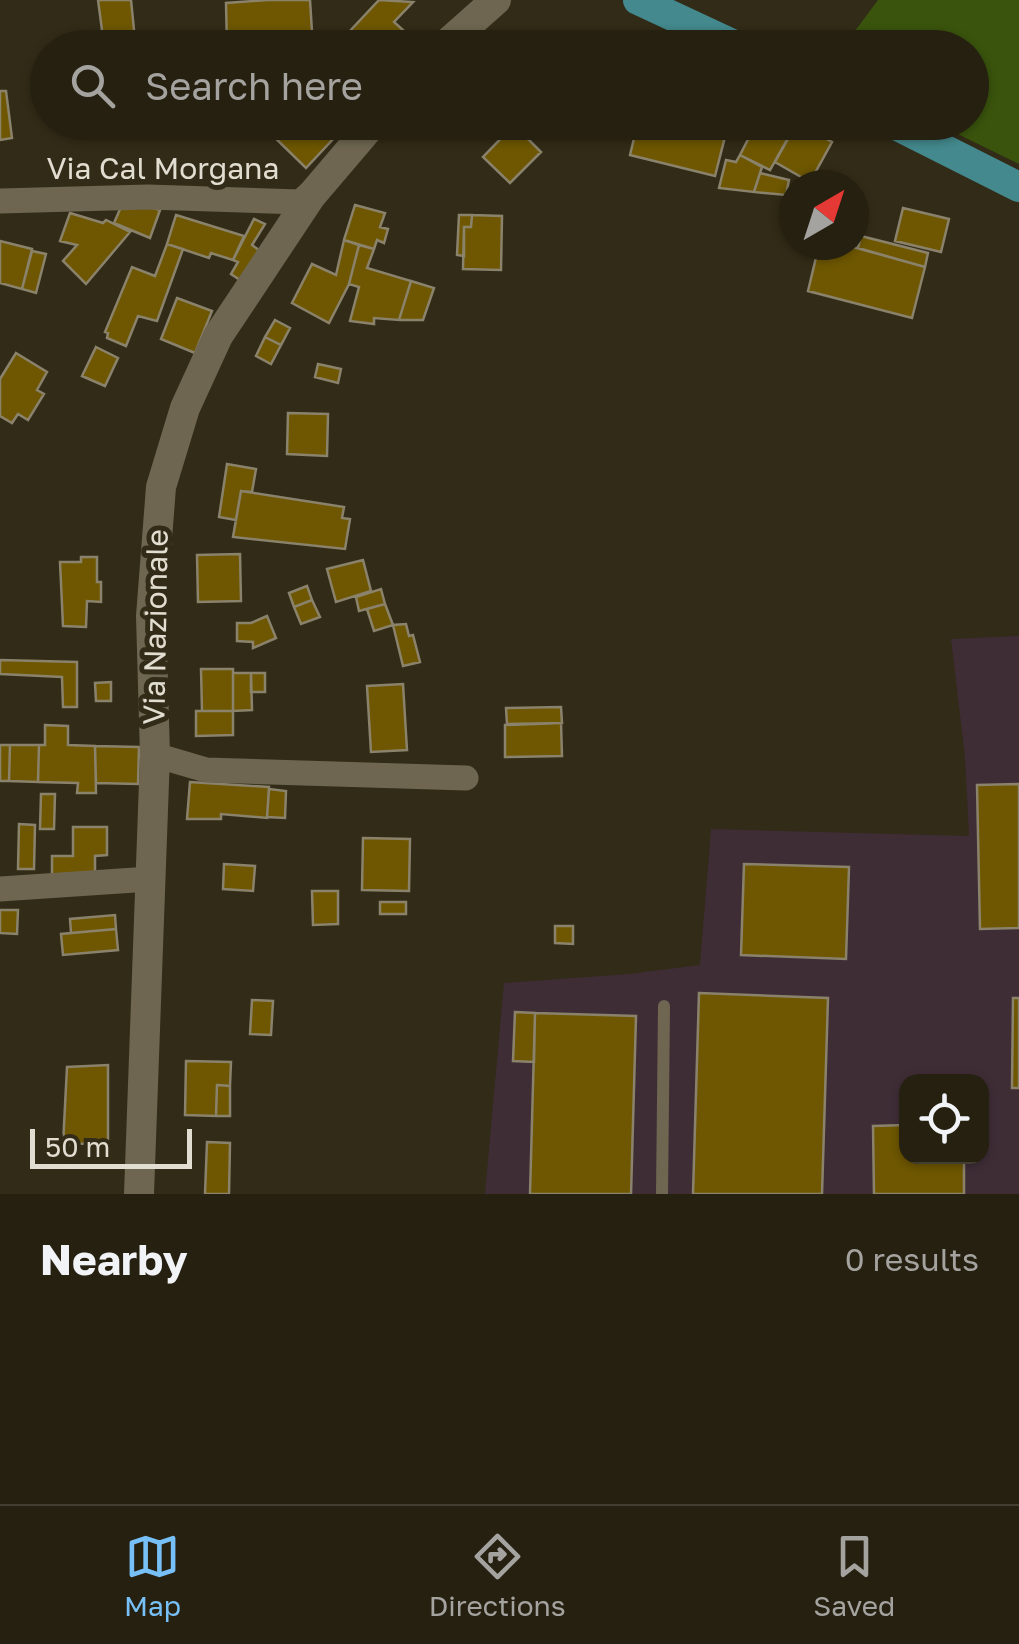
<!DOCTYPE html>
<style>
:root{--surface:#262011;--page:#322d1f;--text:#f1f3f6;--muted:#a4a39f;--line:#423e31;--accent:#77bff7}
body{margin:0;font-family:"Golos Text",sans-serif;background:var(--page);color:var(--text)}
.controls{position:absolute;right:30px;bottom:30px;display:grid;overflow:hidden;border-radius:20px;box-shadow:0 2px 8px #0004}
.controls button{width:90px;height:90px;display:grid;place-items:center;padding:0;border:0;border-bottom:2px solid var(--line);background:var(--surface);color:var(--text);font:50px sans-serif}
.compass{position:absolute;left:779px;top:170px;width:90px;height:90px;border-radius:50%;background:var(--surface);box-shadow:0 2px 8px #0004;rotate:39deg}
.scale{position:absolute;left:30px;bottom:25px;width:162px;box-sizing:border-box;padding-left:10px;border:5px solid #e1ddd0;border-top:0;font-size:28px;line-height:35px;white-space:nowrap;color:#e1ddd0;-webkit-text-stroke:8px #322b17;paint-order:stroke}
.list{margin:0;padding:0;list-style:none}
h2{display:flex;justify-content:space-between;align-items:center;height:130px;margin:0;padding:0 40px;font-size:42px}
h2 small{font-size:32px;font-weight:400;color:var(--muted)}
.icon{flex:none;width:55px;height:55px;fill:none;stroke:currentColor;stroke-width:2;stroke-linecap:round;stroke-linejoin:round}
.map{position:relative;flex:none;width:1019px;height:1194px;overflow:hidden}
.search{position:absolute;background:var(--surface);box-shadow:0 2px 8px #0004;left:30px;right:30px;top:30px;height:110px;display:flex;align-items:center;gap:25px;box-sizing:border-box;padding:0 35px;border-radius:55px;color:var(--muted);font-size:38px}
.sheet{height:310px;background:var(--surface)}
nav{display:flex;justify-content:space-around;align-items:center;box-sizing:border-box;height:140px;border-top:2px solid var(--line);background:var(--surface);font-size:28px;color:var(--muted)}
nav a{display:grid;justify-items:center;gap:5px}
nav .on{color:var(--accent)}
.map>svg:first-child{display:block}
.industrial{fill:#3f2d36;fill-rule:evenodd}
.green{fill:#3a540d}
.building{fill:#6e5700;stroke:#8a826b;stroke-width:2.5}
.lines{fill:none;stroke-linecap:round;stroke-linejoin:round}
.service{stroke:#6e6650;stroke-width:12}
.minor{stroke:#6e6650;stroke-width:25}
.tertiary{stroke:#6e6650;stroke-width:30}
.primary{stroke:#43898d;stroke-width:30}
.labels{text-anchor:middle;stroke-width:10;stroke-linejoin:round;paint-order:stroke}
.street-label{font-size:30px;fill:#e1ddd0;stroke:#322b17}
</style>
<div class="map">
<svg width="1019" height="1194" viewBox="0 0 1019 1194">
<rect width="100%" height="100%" fill="#322b17"/>
<!-- industrial -->
<path class="industrial" d="M1019,636v558h-534l19,-211 125,-9 71,-9 11,-136 258,7 -4,-79 -14,-118zM906,1082h76v74h-76z"/>
<!-- green -->
<path class="green" d="M878,0h141v164l-84,-41 37,-1v-74l-129,-1z"/>
<!-- building -->
<path class="building" d="M98,0h33l4,40 -31,5z
M268,0h42l3,48h-86l-1,-45z
M379,0l34,2 -19,20 19,17 -8,9h-40l-16,-16z
M0,91h6l6,47 -12,2z
M280,122h69l-43,46 -36,-35z
M638,122h44l44,11 -11,43 -85,-21z
M757,122h22l14,7 -23,41 -30,-15z
M797,123l35,19 -22,40 -35,-20z
M514,125l27,27 -31,31 -27,-26z
M740,155l22,12 -8,25 -35,-4 7,-28 10,2z
M760,173l29,7 -3,15 -32,-3z
M124,200l36,10 -10,28 -36,-15z
M355,205l30,8 -5,14 8,2 -4,14 -7,-3 -3,9 -30,-9z
M903,208l46,11 -8,33 -46,-11z
M70,213l33,10 3,-3 24,12 -44,52 -23,-23 14,-16 -17,-4z
M176,215l68,21 -11,24 -22,-7 -2,5 -42,-14z
M459,215h13l-1,12h-7v29l-7,-1z
M472,215l30,1 -1,54 -38,-1 1,-42h7z
M254,219l11,5 -13,21 7,5 -19,30 -9,-6 7,-12 -5,-2z
M861,236l67,17 -3,14 -67,-19z
M344,240l15,5 -10,39 -20,39 -37,-20 20,-39 24,11z
M0,241l32,8 -10,40 -22,-6z
M167,244l16,5 -26,72 -19,-5 -12,30 -19,-8 1,-5 -3,-1 27,-65 23,9z
M359,245l15,4 -7,19 44,13 -12,39 -25,-2v6l-24,-3 9,-34 -10,-3z
M819,245h27l79,22 -13,51 -104,-27z
M32,251l14,3 -10,39 -14,-4z
M411,281l23,7 -11,32h-24z
M177,298l35,13 -17,42 -34,-14z
M275,320l15,8 -9,17 -16,-8z
M265,337l16,8 -10,19 -15,-8z
M96,347l22,11 -13,28 -23,-10z
M16,353l31,19 -10,18 7,4 -16,26 -10,-6 -6,9 -12,-7v-37z
M318,364l23,5 -3,14 -23,-6z
M288,413l40,1 -1,42 -40,-2z
M227,464l29,5 -4,23 -11,-1 -5,29 -17,-3z
M241,491l103,16 -2,11 8,1 -5,30 -112,-12z
M240,554l1,47 -43,1 -1,-47z
M81,557h16v25h4v20l-14,-1 -1,26 -23,-1 -3,-64h21z
M363,560l8,31 -35,11 -9,-33z
M307,586l5,14 -18,7 -5,-14z
M381,589l4,15 -26,7 -3,-14z
M312,600l8,17 -19,7 -7,-17z
M385,604l8,21 -19,6 -7,-22z
M267,616l9,22 -23,10v-6l-16,-1v-18h14z
M406,624l3,12 4,-1 7,27 -17,4 -10,-41z
M0,660l77,2v45h-14l-1,-30 -62,-3z
M201,669h32v42h-31z
M233,673h18l1,37 -19,1z
M251,673h14v19h-14z
M111,682v19h-15l-1,-18z
M403,684l4,66 -36,2 -4,-66z
M561,707l1,16 -55,1 -1,-16z
M196,711h37v24l-37,1z
M561,723l1,33 -57,1v-32z
M45,725l23,1v19l27,1 1,47h-19l1,-10 -40,-1 1,-37h6z
M0,745h10l-1,36h-9z
M10,745h29l-1,37 -29,-1z
M95,746l44,1 -1,37 -42,-1z
M190,782l79,5 -2,31 -46,-4v5h-34z
M1019,784v144l-39,1 -3,-144z
M269,789l17,2 -1,27 -18,-1z
M41,794h14l-1,35h-14z
M19,824l16,1 -1,44h-16z
M73,827h34v28l-12,1v33h-43v-33h21z
M363,838l47,1 -1,52 -47,-1z
M224,864l31,2 -2,25 -30,-2z
M744,864l105,3 -3,92 -105,-4z
M312,891h26v33l-25,1z
M380,902h26v12h-26z
M0,910h18l-1,24 -17,-1z
M115,915l1,14 -45,4 -1,-14z
M555,926h18v18l-18,-1z
M116,929l2,21 -55,5 -2,-21z
M699,993l129,5 -6,196h-129z
M1013,998h6v90h-7z
M252,1000l21,1 -2,34 -21,-1z
M515,1012l20,1 -1,49 -21,-1z
M535,1013l101,3 -5,178h-101z
M186,1061l45,1 -1,24 -13,-1 -1,31 -31,-1z
M108,1065v77l-45,3 4,-78z
M217,1085l13,1v30h-14z
M906,1125v31h58v38h-90l-1,-68z
M207,1142l23,1 -1,51h-24z"/>
<g class="lines">
<!-- service -->
<path class="service" d="M662,1194l2,-188"/>
<!-- minor -->
<path class="minor" d="M0,201l148,-4 152,5 15,-13
M155,755l51,15 260,8
M0,889l150,-10"/>
<!-- tertiary -->
<path class="tertiary" d="M442,48l54,-48
M139,1194l16,-439 -4,-139 10,-129 24,-79 33,-72 93,-140 63,-74"/>
<!-- primary -->
<path class="primary" d="M638,0l103,48
M890,122l129,65"/>
</g>
<g class="labels">
<!-- street labels -->
<g class="street-label">
<text x="163" y="179">Via Cal Morgana</text>
<text transform="translate(156 627) rotate(-89)" y="10">Via Nazionale</text>
</g>
</g>
</svg>
<div class="controls">
<button><svg class="icon" aria-label="locate" viewBox="0 0 24 24"><circle cx="12" cy="12" r="6"/><path d="M12 2v4M12 18v4M2 12h4M18 12h4"/></svg></button>
</div>
<svg class="compass" viewBox="-18 -18 36 36"><path d="M0-13l5 13h-10z" fill="#e53935"/><path d="M0 13l5-13h-10z" fill="#a4a39f"/></svg>
<div class="scale">50 m</div>
<div class="search"><svg class="icon" aria-label="search" viewBox="0 0 24 24"><circle cx="10" cy="10" r="6"/><path d="M15 15l6 6"/></svg>Search here</div>
</div>
<section class="sheet">
<h2>Nearby<small>0 results</small></h2>
<ul class="list">
</ul>
</section>
<nav>
<a class="on"><svg class="icon" aria-label="map" viewBox="0 0 24 24"><path d="M3 6l6-2 6 2 6-2v14l-6 2-6-2-6 2zM9 4v14M15 6v14"/></svg>Map</a>
<a><svg class="icon" aria-label="directions" viewBox="0 0 24 24"><path d="M12 3l9 9-9 9-9-9zM9 14v-3h6M13 9l2 2-2 2"/></svg>Directions</a>
<a><svg class="icon" aria-label="saved" viewBox="0 0 24 24"><path d="M7 4h10v16l-5-4-5 4z"/></svg>Saved</a>
</nav>
